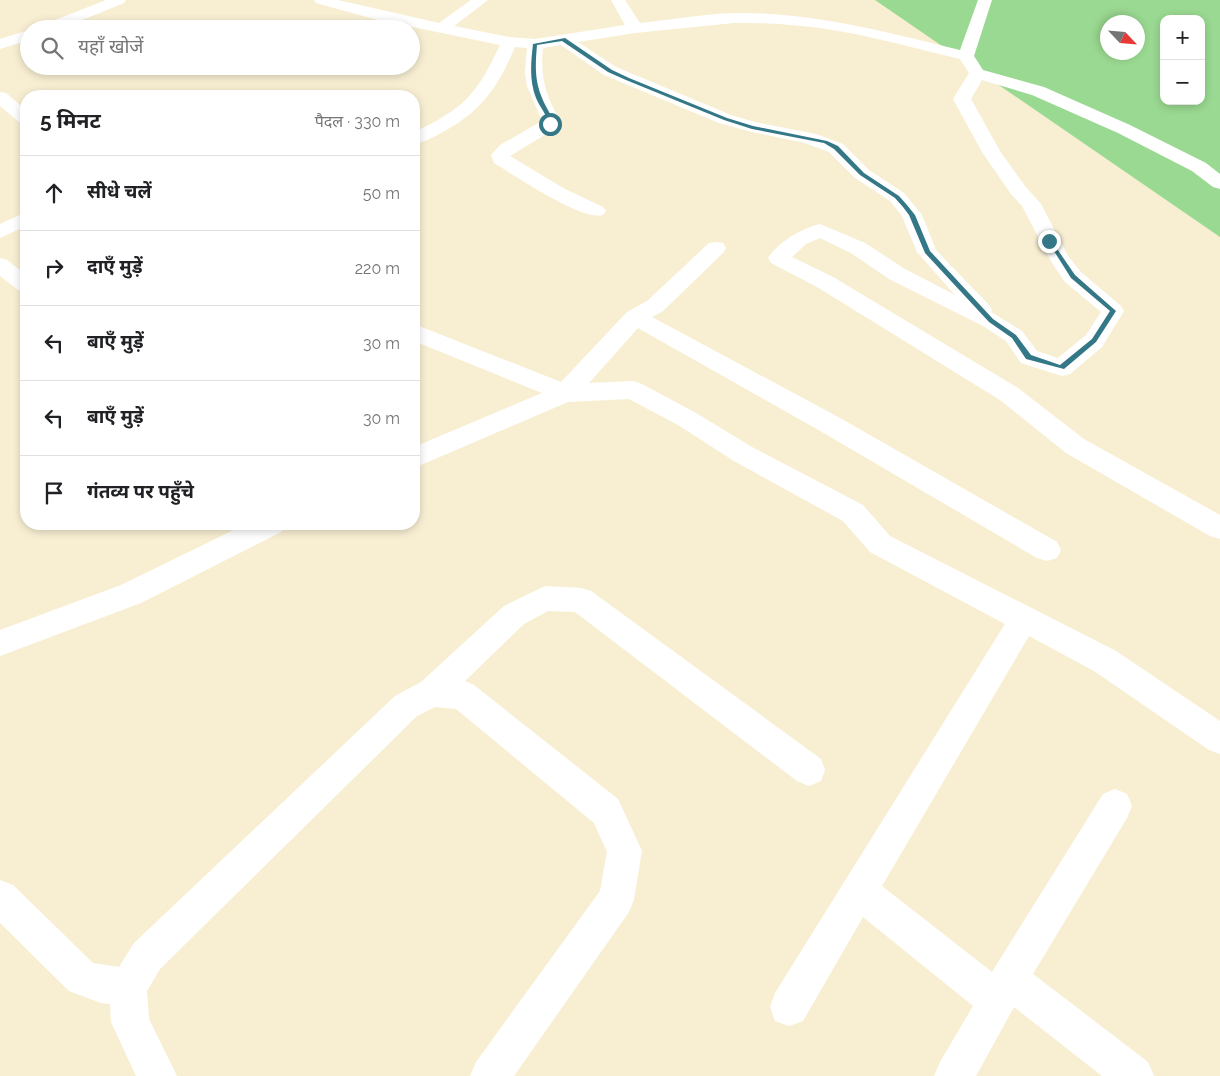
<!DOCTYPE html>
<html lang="hi">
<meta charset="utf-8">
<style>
:root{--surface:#fff;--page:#f6f6f6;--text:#202124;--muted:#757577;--line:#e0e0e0}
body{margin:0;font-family:Raleway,"Noto Sans Devanagari",sans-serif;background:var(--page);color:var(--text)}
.controls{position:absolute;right:15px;top:15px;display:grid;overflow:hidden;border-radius:10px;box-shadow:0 2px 8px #0003}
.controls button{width:45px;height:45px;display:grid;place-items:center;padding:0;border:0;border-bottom:1px solid var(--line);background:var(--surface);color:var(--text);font:25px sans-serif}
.compass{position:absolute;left:1100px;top:15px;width:45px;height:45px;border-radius:50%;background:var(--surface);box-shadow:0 2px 8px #0003;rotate:116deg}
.stop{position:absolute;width:15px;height:15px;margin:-11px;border:4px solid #347887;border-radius:50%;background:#fff}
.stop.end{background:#347887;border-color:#fff;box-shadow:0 1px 5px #0008}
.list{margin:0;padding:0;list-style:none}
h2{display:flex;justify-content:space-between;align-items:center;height:65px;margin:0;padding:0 20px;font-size:21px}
h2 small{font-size:16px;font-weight:400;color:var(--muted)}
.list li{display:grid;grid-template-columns:32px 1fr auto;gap:15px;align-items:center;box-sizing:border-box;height:75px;padding:0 20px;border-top:1px solid var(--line)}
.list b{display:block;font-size:19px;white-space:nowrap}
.list em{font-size:16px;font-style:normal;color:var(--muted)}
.icon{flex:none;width:28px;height:28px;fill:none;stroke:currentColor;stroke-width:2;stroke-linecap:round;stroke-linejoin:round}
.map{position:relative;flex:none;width:1220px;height:1076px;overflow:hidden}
.search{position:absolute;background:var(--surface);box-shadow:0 2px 8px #0003;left:20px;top:20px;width:400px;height:55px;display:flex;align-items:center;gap:12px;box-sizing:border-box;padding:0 18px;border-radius:28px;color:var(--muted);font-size:19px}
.panel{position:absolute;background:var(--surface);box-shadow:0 2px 8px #0003;left:20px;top:90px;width:400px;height:440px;border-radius:20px}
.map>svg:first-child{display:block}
.green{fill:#9ad991;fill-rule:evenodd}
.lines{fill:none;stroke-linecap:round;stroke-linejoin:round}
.minor{fill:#fff;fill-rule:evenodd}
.route{fill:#347887}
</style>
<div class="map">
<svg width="1220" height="1076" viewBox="0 0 1220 1076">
<rect width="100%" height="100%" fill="#f8efd3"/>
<!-- green -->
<path class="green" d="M875,0h345v237zM1164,19h37v82h-37zM1108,22h30v30h-30z"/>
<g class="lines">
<!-- minor -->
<path class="minor" d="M106,0h20l-2,3 -64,26h-22l2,-3z
M314,0h24l101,23 32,-23h17l-34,26 55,11 26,2 90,-14 -14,-25h14l15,23c31,-3 63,-9 95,-10 76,-1 151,19 225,37l18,-50h14l-18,56 9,14 61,17 86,38 76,38 14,11v15l-7,-2 -21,-16 -74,-38 -86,-38 -50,-15 -11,19 29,52 25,35 16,18 27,52 13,16 40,34 3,5 -22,36 -32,27 -8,2 -41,-13 -15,-22 -23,-15 -94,-47 -38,-26 -31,-15 -14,6 -14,13 41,20 185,111 66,51 136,76v24l-10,-3 -144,-83 -66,-53 -183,-113 -46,-24 -3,-5c11,-17 33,-29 52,-34l45,19 40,26 50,26 -38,-43 -15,-36 -12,-15 -35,-23 -26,-26 -24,-9 -53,-11 -33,-9 -115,-48 -43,-30 -18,3c-3,27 2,48 17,72l-4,8 -46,28 55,33 38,18 3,4 -3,4c-22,6 -87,-39 -109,-52l-3,-8 9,-10 42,-24 -15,-35 -2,-14 2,-24 -12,-1c-17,40 -33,64 -72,85 -9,5 -19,10 -29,12v-12c50,-23 63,-38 86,-87l-126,-26 -58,-16zM734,23c19,0 38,0 57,2 57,4 114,21 169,34l9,14 -16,26 29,53 29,42 11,12 30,57 13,19 36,30 -15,23 -28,23 -21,-7 -15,-20 -31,-19 1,-2 -3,-5 -53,-55 -14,-35 -18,-22 -35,-23 -26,-26 -27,-10 -61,-12 -24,-7 -115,-48 -38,-25 57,-9z
M29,30v10l-29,9v-10z
M0,92l6,1 20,17v14l-6,-1 -20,-17z
M26,212v14l-26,12v-14z
M716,242l7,1 3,5 -3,5 -60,58 -11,6 188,101 217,124 4,8 -4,8 -10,3 -10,-3 -215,-126 -184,-104 -49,55 44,-2 9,3 54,29 56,34 111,58 27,31 226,115 104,70v33l-11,-4 -115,-79 -65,-35 -147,250 110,86 111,-178 12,-5 12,5 5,12 -5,12 -94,156 115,88 6,14h-52l-88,-69 -38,69h-42l6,-14 33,-56 -110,-89 -60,104 -14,5 -14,-5 -5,-14 5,-14 230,-369 -135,-72 -27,-31 -109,-60 -56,-36 -49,-26 -61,3 -154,66v-21l128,-54 -128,-52v-17l147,58 66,-70 20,-11 62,-58z
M0,258l7,2 19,15v17l-8,-2 -18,-14z
M246,524h39l-4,8 -140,71 -141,53v-26l121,-45z
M545,586l36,2 10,3 230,168 4,11 -4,11 -12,5 -12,-5 -222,-169 -27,-1 -24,13 -59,57 9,4 144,114 24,52 -8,48 -5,13 -115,164h-44l6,-14 124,-171 7,-39 -13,-29 -138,-114 -21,-2 -18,9 -257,253 -13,22 2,28 28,57h-41l-25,-54 -1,-18 -9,-1 -32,-12 -69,-68v-43l13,5 80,78 26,4 15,-24 261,-247 26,-14 83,-76z"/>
</g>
<!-- route -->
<path class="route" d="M565,38l47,32 17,8 98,40 26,8 74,15 11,5 26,27 35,23 8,9 8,10 15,36 63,68 23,16 15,20 29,10 32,-26 18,-28 -39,-33 -24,-38h4l24,35 41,36 -20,31 -32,27 -38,-10 -14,-21 -23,-16 -64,-69 -16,-38 -6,-8 -8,-9 -35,-23 -26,-26 -10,-6 -72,-14 -28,-9 -98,-40 -18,-8 -46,-31 -25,4c-3,33 -1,46 17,75l-2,5h-4c0,-10 -8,-17 -12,-27 -7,-18 -5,-36 -3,-54z"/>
</svg>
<div class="controls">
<button>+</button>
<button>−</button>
</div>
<svg class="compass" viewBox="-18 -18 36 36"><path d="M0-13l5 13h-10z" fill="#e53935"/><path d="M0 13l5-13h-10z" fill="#757577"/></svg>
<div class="stop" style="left:550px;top:124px"></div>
<div class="stop end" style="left:1049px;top:241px"></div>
<div class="search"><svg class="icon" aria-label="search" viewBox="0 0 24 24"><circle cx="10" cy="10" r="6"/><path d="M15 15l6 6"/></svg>यहाँ खोजें</div>
<section class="panel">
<h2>5 मिनट<small>पैदल · 330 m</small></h2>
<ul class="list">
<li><svg class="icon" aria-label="ahead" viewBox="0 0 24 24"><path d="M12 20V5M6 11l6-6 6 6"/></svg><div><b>सीधे चलें</b></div><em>50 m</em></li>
<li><svg class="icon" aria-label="right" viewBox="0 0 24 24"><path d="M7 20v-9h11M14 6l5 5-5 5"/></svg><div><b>दाएँ मुड़ें</b></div><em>220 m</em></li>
<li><svg class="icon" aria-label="left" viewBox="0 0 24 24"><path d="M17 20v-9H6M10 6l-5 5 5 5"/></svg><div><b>बाएँ मुड़ें</b></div><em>30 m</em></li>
<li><svg class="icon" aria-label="left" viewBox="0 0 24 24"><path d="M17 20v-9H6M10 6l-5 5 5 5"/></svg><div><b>बाएँ मुड़ें</b></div><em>30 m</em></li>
<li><svg class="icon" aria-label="arrive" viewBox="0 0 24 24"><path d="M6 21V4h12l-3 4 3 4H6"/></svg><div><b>गंतव्य पर पहुँचे</b></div></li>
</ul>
</section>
</div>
